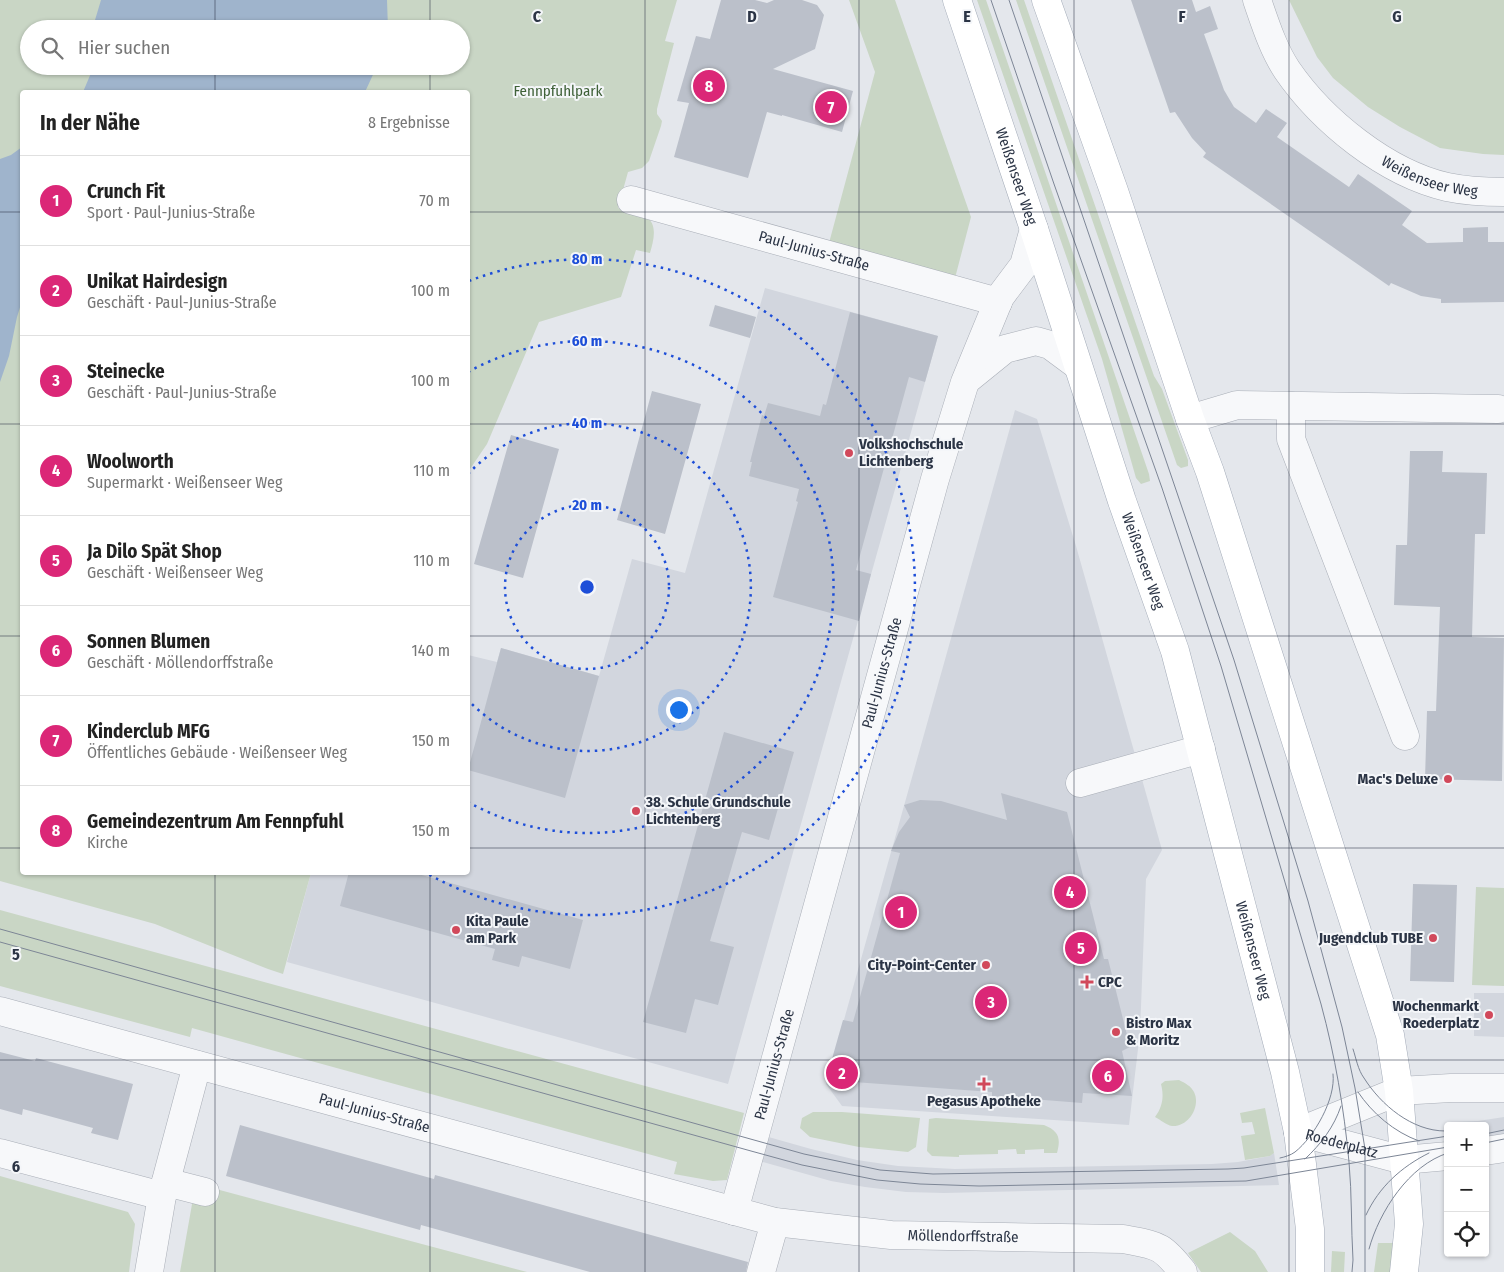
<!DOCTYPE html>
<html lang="de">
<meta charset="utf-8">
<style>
:root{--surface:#fff;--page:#f2f2f2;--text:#222;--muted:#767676;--line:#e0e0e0;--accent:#db2777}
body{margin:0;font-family:"Fira Sans Condensed",sans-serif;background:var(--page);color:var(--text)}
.controls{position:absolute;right:15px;bottom:15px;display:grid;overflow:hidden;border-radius:5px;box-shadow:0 1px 4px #0004}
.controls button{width:45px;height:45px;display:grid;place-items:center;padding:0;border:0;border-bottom:1px solid var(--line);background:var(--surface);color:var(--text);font:25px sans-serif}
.you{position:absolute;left:678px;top:709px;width:18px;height:18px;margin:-12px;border:4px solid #fff;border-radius:50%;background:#1a73e8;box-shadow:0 0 0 8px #1a73e833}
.badge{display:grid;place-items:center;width:32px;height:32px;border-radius:50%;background:var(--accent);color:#fff;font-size:16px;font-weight:700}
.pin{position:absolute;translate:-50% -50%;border:2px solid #fff;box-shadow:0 1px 5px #0006}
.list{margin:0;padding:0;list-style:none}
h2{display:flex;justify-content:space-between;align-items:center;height:65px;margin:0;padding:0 20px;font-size:21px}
h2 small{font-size:16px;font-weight:400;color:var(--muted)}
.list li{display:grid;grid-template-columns:32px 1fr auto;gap:15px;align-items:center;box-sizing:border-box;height:90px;padding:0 20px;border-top:1px solid var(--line)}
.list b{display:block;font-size:19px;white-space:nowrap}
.list p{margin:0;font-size:16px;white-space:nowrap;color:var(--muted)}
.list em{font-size:16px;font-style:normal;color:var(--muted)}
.icon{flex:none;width:28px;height:28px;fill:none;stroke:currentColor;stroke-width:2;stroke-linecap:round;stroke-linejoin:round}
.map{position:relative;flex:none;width:1504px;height:1272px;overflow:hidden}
.search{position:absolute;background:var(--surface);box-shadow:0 1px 4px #0004;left:20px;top:20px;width:450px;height:55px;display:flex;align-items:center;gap:12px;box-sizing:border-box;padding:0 18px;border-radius:28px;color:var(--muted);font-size:19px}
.panel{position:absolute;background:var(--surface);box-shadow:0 1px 4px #0004;left:20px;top:90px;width:450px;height:785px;border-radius:5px}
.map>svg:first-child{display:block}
.built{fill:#d2d6de}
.green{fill:#c9d6c5;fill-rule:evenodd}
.water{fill:#9fb4cc}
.building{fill:#bbc0ca}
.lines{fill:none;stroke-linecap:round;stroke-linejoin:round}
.minor-casing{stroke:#a9aeb7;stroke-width:29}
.major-casing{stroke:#a3abb8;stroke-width:29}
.minor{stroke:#f7f8fa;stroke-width:28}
.major{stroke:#fff;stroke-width:28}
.tram{stroke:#7d8696;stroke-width:1}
.grid{fill:none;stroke:#2b3445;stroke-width:1;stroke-opacity:0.55}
.ring{fill:none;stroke:#1d4ed8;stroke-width:2.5;stroke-dasharray:2.5 5}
.poi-dot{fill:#d1495b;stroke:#f4f6f9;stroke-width:2}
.labels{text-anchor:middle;stroke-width:4;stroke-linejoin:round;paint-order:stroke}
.park-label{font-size:15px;fill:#3f6138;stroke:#f4f6f9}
.street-label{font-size:15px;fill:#2b3445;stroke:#f4f6f9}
.poi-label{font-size:15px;font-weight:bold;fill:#2b3445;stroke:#f4f6f9;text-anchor:start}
.grid-label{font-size:16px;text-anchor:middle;font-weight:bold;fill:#2b3445;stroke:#f4f6f9;stroke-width:4;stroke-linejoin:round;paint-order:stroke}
.centre{fill:#1d4ed8;stroke:#f4f6f9;stroke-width:2.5}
.ring-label{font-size:15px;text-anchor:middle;font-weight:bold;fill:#1d4ed8;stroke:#f4f6f9;stroke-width:4;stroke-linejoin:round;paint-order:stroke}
</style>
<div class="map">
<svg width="1504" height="1272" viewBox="0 0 1504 1272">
<rect width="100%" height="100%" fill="#e4e7ec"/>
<!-- built -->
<path class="built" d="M765,288l173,48 -210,748 -441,-122 24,-89 157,-1v-217l29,7 4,-14 98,28 33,-117 53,14z
M1015,410l22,9 39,127 86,304 -16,29 -6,153 -11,93 -287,-19 -16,-22z
M1474,993h30v44l-30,-1z
M1504,1117v26l-19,3v-20h-36v-4l29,-1z
M765,1136l46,13 46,11 41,6 57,3 257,-5 26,-2 32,-6 4,-3 5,32 -335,8 -38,-1 -41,-5 -34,-6 -72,-20z"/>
<!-- green -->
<path class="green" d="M0,0h677l-12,41 9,2 -17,66v5l5,7 -1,5 -12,35 -7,7 -14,4 -10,36c8,3 20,4 27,8 14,8 8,26 5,37l-14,-3 -15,47 -82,25 -52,122 -19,28v-380h-446v780l289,1 -28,101 -15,-5 -113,-45 -155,-43zM29,29h432v37h-432z
M849,0h46l76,217 -16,61 -126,-35 46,-171z
M977,0h9l163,474 1,7 -9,3 -5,-6 -34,-119z
M1016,0h8l123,356 7,20 8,13 26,71v6l-7,2 -4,-3z
M1289,0h215v155l-21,-1 -43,-6 -40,-21 -32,-20 -35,-29 -16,-21z
M1476,887l28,1v98l-32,-1z
M0,910l744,203 -17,67 -14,1 -39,-7 3,-12 -485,-134 -2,9 -190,-51z
M1179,1080c6,3 12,6 15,12 7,14 -5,35 -22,34 -6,-1 -11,-6 -17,-9 8,-11 9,-21 6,-33l4,-3z
M1265,1108l9,45 -4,3 -25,4 -4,-24 14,-2 -3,-12 -10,1 -2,-10z
M813,1112h29l78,6 -4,29 -8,5 -49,-5 -49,-10 -10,-9 2,-10z
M936,1118l108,7c15,6 17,13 13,28h-13v-4l-19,1v4h-8l-1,-5 -18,1v4l-39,1v2l-27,-1 -5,-5 2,-32z
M0,1176l128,36 7,12 -6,48h-129z
M197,1176l19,13 311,83h-347z
M1230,1232l25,19 13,21h-67l-13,-19z
M1378,1243h17l-5,29h-16z
M1332,1251l13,1 -1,20h-13z"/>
<!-- water -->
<path class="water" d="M101,0h286l1,29h-293v-9z
M94,66h283l-12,26h-282z
M22,147v154l-5,16 -8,39 -9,26v-223l11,-4z"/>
<!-- building -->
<path class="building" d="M721,0h34l12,3 7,-3h28l15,5 7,10 -9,34 -42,20 80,22 -11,41 -60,-17v1l-15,-4 -19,66 -74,-21 15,-54 -12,-2 19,-65 14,3z
M1131,0h61l4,12 14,-6 8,23 -14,5 20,56 10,17 22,16 10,-14 21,14 -10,14 72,50 9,-13 54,37 -10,14 25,18 36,-1v-14l25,-1v15h16v60l-63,1v-4l-20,-3 -30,-13 -2,3 -186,-129 3,-4 -14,-15 -17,-26 -5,1z
M715,305l41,12 -6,21 -41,-12z
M850,312l88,24 -13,46 -16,-5 -53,193 15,4 -12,47 -86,-24 25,-95 -2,-1 3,-12 -50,-13 3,-14h-2l12,-47 2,1 4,-13 52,13 3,-12 3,1z
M652,391l49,13 -36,130 -48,-14z
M511,435l48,14 -36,129 -49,-14z
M1410,451h33l-1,21 45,1 -2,61h-10l-3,103 32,1 -2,143 -77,-2 2,-68h9l4,-104 -46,-2 2,-60h11z
M501,648l98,28 -34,122 -97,-28z
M724,732l70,20 -25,88 -27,-8 -32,109 24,6 -16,58 -23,-6 -9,34 -43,-11z
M1001,793l66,19 37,147h4l22,88 -8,4 10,45 -49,-3 -1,10 -90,-7v-4l-166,-12 17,-60 10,2 47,-169 -9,-2 8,-19 11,-15 -6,-12 16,-5 21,1 66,19z
M349,872h62l172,48 -13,49 -48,-13 -3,11 -27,-7 3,-11 -155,-43z
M1413,884l44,1 -3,97 -44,-1z
M0,1052l35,9 1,-3 97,26 -15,56 -27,-7 2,-5 -70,-19 -1,6 -22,-6z
M240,1125l194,54 1,-4 313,87 -2,10h-156l-169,-47 -1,5 -194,-54z"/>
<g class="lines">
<!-- minor casing -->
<g class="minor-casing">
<g id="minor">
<path id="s1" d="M1257,0c8,23 16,49 30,70 35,51 99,103 160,117 19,4 38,5 57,5"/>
<path id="s2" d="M631,200l367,102"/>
<path d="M968,379l37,-30 31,-8 14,4 27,20"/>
<path d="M1291,406v33l114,297"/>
<path d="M1190,419l47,-14 261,4"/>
<path d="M1080,783l121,-34"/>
<path id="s3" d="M0,1011l775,211 116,13 232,4c35,7 38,5 60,33"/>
<path d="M1298,1132l101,-41 52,-3h53"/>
<path id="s4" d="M1298,1132l105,28 45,-4"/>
<path d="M1485,1151l19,-3"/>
<path d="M0,1153l162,43"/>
<path d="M166,1182l39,10"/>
<path id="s5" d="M734,1211l201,-732 30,-97 35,-85 24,-32 10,-36"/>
<path d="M149,1272l13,-76 35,-131"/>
<path d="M761,1272l14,-50"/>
</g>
</g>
<!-- major casing -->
<g class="major-casing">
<g id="major">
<path id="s6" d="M957,0l77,229 88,272 53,150 110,421 13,60 12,97v43"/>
<path d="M1046,0l68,191 76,228 20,53 180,563 9,56 10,133 -5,48"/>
</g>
</g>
<!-- minor -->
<use href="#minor" class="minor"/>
<!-- major -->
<use href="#major" class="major"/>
<!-- tram -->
<path class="tram" d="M991,0l63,184 108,304 59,178 100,338c14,52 23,104 28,158 3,32 2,66 4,98l-1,12
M1009,0l225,660 74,241 34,126 13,61 10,61v123
M0,929l804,225 76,16 53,4 295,-5 16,-1 204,-32
M0,942l751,209 51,14 75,15 43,4 59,2 267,-5 202,-34
M1353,1049c3,9 5,21 11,29 17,27 48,53 81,53
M1358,1092c14,21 36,40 61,49
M1485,1134l19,-4
M1485,1143l19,-4
M1280,1158c5,-1 11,-3 15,-6 19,-15 41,-53 38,-78
M1305,1159c16,-15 29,-32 36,-53
M1366,1215c13,-28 35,-48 63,-62
M1369,1249c10,-37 40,-84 79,-96"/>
</g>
<!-- grid -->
<path class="grid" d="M215,0v29M430,0v29M645,0v1272M859,0v1272M1074,0v1272M1289,0v1272M215,66v26M430,66v26M0,212h22M468,212h1036M0,424h22M468,424h1036M0,636h22M468,636h1036M0,848h22M468,848h1036M215,872v400M430,872v400M0,1060h1504"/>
<!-- distance rings -->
<g class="ring">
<circle cx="587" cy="587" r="82"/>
<path d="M468 474A164 164 0 1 1 468 700"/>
<path d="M468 372A246 246 0 1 1 468 802"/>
<path d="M469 281A328 328 0 1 1 428 874"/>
</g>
<!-- markers -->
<g class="poi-dot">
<circle cx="849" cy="453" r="5"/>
<circle cx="1448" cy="779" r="5"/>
<circle cx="636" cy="811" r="5"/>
<circle cx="456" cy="930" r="5"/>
<circle cx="1433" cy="938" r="5"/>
<circle cx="986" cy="965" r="5"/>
<path d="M1084.5 974.5h5v5h5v5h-5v5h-5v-5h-5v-5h5z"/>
<circle cx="1489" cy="1015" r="5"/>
<circle cx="1116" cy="1032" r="5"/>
<path d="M981.5 1076.5h5v5h5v5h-5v5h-5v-5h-5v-5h5z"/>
</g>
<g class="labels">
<!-- park labels -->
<g class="park-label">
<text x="558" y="96">Fennpfuhlpark</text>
</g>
<!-- street labels -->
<g class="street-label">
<text dy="5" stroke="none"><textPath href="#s1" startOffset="259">Weißenseer Weg</textPath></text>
<text dy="5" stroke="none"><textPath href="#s6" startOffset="186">Weißenseer Weg</textPath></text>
<text dy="5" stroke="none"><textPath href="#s2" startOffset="190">Paul-Junius-Straße</textPath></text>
<text dy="5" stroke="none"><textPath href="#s6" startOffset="591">Weißenseer Weg</textPath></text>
<text dy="5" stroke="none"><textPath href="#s5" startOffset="558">Paul-Junius-Straße</textPath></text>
<text dy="5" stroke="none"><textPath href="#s6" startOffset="996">Weißenseer Weg</textPath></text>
<text dy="5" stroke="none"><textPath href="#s5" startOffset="152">Paul-Junius-Straße</textPath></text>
<text dy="5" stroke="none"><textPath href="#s3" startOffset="388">Paul-Junius-Straße</textPath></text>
<text dy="5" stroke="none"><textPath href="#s4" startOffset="45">Roederplatz</textPath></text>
<text dy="5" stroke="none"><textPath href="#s3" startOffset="992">Möllendorffstraße</textPath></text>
</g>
<!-- poi labels -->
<g class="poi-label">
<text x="859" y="449">Volkshochschule<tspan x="859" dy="17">Lichtenberg</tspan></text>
<text x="1438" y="784" text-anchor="end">Mac's Deluxe</text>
<text x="646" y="807">38. Schule Grundschule<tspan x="646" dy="17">Lichtenberg</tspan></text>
<text x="466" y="926">Kita Paule<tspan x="466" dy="17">am Park</tspan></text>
<text x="1423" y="943" text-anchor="end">Jugendclub TUBE</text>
<text x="976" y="970" text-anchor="end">City-Point-Center</text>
<text x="1098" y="987">CPC</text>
<text x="1479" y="1011" text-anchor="end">Wochenmarkt<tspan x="1479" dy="17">Roederplatz</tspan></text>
<text x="1126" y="1028">Bistro Max<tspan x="1126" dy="17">&amp; Moritz</tspan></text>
<text x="984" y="1106" text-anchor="middle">Pegasus Apotheke</text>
</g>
</g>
<g class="grid-label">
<text x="537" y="22">C</text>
<text x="752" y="22">D</text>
<text x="967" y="22">E</text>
<text x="1182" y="22">F</text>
<text x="1397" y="22">G</text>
<text x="16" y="960">5</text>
<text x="16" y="1172">6</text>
</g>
<circle cx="587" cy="587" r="8" class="centre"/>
<g class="ring-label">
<text x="587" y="264">80 m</text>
<text x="587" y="346">60 m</text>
<text x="587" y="428">40 m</text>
<text x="587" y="510">20 m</text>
</g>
</svg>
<div class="controls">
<button>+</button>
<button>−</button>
<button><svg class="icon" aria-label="locate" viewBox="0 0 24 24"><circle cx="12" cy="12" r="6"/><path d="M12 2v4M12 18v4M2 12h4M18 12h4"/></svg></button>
</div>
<div class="you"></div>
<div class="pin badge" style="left:901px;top:912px">1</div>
<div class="pin badge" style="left:842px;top:1073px">2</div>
<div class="pin badge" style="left:991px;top:1002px">3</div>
<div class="pin badge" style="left:1070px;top:892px">4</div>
<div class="pin badge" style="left:1081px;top:948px">5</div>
<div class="pin badge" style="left:1108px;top:1076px">6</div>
<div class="pin badge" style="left:831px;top:107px">7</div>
<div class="pin badge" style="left:709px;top:86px">8</div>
<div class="search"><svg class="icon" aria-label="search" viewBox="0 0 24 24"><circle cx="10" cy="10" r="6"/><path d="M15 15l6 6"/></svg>Hier suchen</div>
<section class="panel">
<h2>In der Nähe<small>8 Ergebnisse</small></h2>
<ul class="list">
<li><span class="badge">1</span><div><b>Crunch Fit</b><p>Sport · Paul-Junius-Straße</p></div><em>70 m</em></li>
<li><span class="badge">2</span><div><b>Unikat Hairdesign</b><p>Geschäft · Paul-Junius-Straße</p></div><em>100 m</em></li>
<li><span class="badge">3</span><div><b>Steinecke</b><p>Geschäft · Paul-Junius-Straße</p></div><em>100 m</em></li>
<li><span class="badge">4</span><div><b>Woolworth</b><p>Supermarkt · Weißenseer Weg</p></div><em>110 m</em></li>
<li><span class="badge">5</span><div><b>Ja Dilo Spät Shop</b><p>Geschäft · Weißenseer Weg</p></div><em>110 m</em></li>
<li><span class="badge">6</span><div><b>Sonnen Blumen</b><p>Geschäft · Möllendorffstraße</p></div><em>140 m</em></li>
<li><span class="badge">7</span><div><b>Kinderclub MFG</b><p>Öffentliches Gebäude · Weißenseer Weg</p></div><em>150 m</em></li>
<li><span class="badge">8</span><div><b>Gemeindezentrum Am Fennpfuhl</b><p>Kirche</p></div><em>150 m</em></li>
</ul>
</section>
</div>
